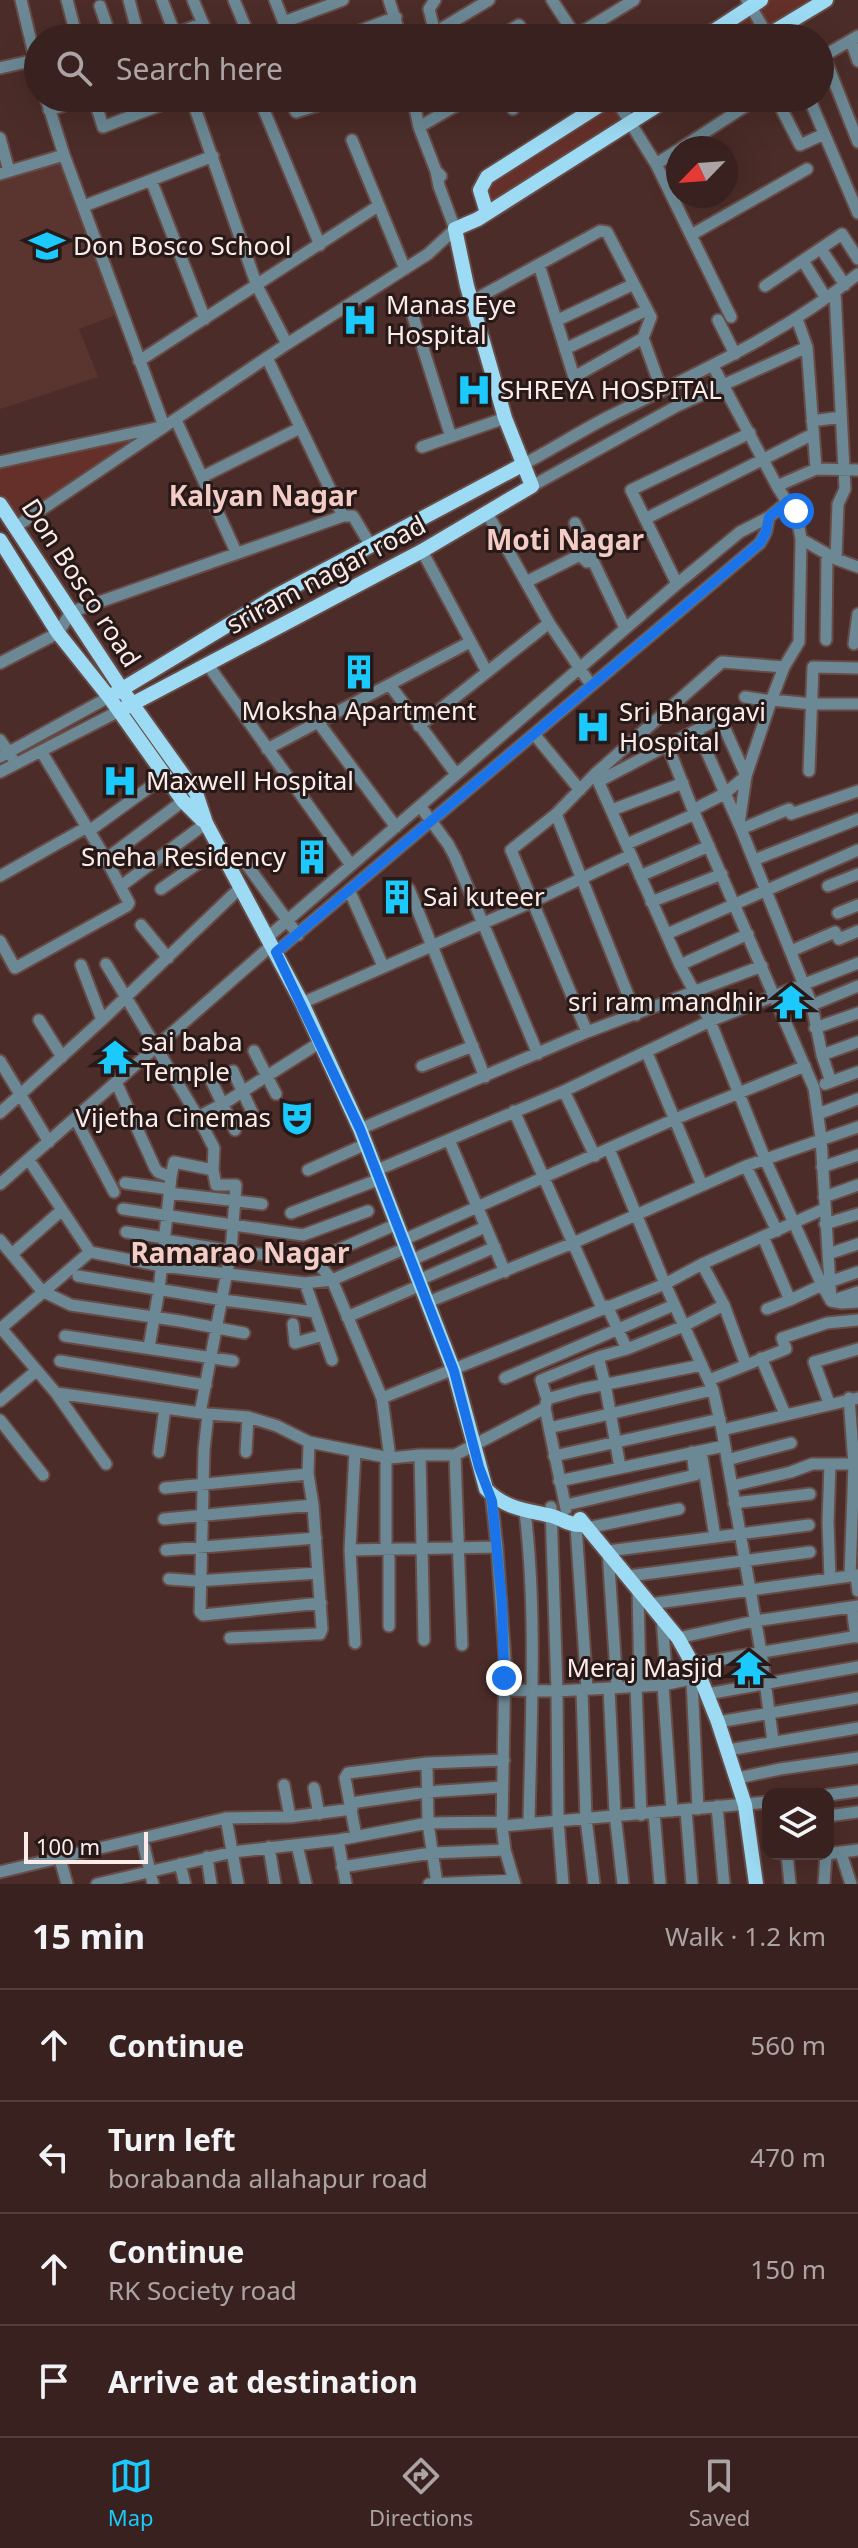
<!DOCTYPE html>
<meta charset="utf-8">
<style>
:root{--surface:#38211e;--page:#3f2927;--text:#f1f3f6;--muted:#aba3a4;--line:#523e3c;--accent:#1bc9fc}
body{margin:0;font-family:"Noto Sans",sans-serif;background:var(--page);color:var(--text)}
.controls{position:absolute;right:24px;bottom:24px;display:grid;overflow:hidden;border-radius:16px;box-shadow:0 8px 32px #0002}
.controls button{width:72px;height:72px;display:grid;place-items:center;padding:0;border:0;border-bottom:2px solid var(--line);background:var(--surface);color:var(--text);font:40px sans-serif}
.compass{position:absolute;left:666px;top:136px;width:72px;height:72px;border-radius:50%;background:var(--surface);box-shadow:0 8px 32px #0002;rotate:245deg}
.scale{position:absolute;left:24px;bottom:20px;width:124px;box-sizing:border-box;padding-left:8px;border:4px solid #fcece9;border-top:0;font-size:22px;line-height:28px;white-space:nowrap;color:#fcece9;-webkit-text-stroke:6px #271917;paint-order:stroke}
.stop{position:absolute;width:24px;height:24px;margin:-18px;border:6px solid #1a73e8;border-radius:50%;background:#fff}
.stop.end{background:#1a73e8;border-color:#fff;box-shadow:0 2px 8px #0008}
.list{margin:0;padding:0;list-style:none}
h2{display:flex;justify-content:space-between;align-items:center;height:104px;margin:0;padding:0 32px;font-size:34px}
h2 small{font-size:26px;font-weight:400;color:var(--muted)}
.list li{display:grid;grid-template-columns:52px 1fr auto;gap:24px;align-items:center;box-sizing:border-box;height:112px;padding:0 32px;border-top:2px solid var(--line)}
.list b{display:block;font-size:30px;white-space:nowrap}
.list p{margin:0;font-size:26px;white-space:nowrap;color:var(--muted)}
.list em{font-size:26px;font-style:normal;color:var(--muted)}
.icon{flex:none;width:44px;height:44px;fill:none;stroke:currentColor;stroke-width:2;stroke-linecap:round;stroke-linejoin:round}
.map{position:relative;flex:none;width:858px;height:1884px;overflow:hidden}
.search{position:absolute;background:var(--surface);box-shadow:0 8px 32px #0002;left:24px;right:24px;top:24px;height:88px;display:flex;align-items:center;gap:20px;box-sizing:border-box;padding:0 28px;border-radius:44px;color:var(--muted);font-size:30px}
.sheet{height:552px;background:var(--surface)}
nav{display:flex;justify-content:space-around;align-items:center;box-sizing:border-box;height:112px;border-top:2px solid var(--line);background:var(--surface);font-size:22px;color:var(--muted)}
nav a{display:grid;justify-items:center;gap:4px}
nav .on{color:var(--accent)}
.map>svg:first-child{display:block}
.built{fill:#5a3530}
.green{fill:#643029}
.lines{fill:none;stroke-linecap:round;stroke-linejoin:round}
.minor-casing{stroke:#674b47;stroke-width:15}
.major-casing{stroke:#674b47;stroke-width:18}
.minor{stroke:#6b8894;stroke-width:11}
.major{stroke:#9ddbf4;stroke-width:14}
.route{stroke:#1a73e8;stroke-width:10}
.labels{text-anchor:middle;stroke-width:6;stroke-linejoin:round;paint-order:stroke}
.poi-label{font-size:26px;fill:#fcece9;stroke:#271917;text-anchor:start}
.street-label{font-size:26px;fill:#fcece9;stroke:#271917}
.neighbourhood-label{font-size:28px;font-weight:bold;fill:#f3ccc5;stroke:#271917}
</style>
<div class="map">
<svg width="858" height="1884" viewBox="0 0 858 1884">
<rect width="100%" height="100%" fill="#4b2c28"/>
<!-- built -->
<path class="built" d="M63,160l55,154 -39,15 19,48 -98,32v-232z
M127,763l10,20 -22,16 -11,-19z"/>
<!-- green -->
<path class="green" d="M761,0h65l-63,38h-60z
M611,98h58l-182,115v-36z
M141,436l-125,84 -16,-26v-25l23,-8z"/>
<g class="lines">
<!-- minor casing -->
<g class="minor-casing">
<path id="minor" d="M21,0l17,71
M67,0l10,38
M129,0l10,38
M162,0l13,34
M193,0l16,38
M234,0l16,38
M275,0l15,38
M389,0l12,38
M435,0l-6,9 6,24
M552,0l25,38
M747,0l22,38
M100,6l11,32
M284,22l59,-22
M165,38l38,-15
M341,38l55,-21
M426,38l63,-38
M497,38l22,-13 8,13
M572,38l62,-38
M851,41l7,20
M824,56l34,86
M820,58l38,-22
M0,68l35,-8
M46,98l18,57 100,271
M94,98l9,29 76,-29
M259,98l61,147
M290,98l6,14 44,-14
M413,98l6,29 17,44 5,5
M507,98l6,11
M615,98l41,66 75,153
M776,98l24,47 24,-11
M809,98l49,115
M49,110l38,-12
M196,111l61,175 30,58
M419,127l50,-29
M0,138l9,33
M352,140l53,129
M681,148l77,-50
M656,164l22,-14
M0,174l64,-19
M151,180l54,139
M84,206l129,-50
M691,235l116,-66
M821,249l24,36
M803,261l23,37
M765,286l77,-52 16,25
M835,292l10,197 -7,15 -2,55
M472,301l128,-70 7,1 44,85 -8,21 -69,39 -35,-112
M411,310l40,127
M797,319l10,28 9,122
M558,320l76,-36
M718,320l17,34
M643,338l19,53
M565,349l82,-39
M139,361l239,-155
M713,366l64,120 10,16 9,9 5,28 -2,103 -15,25 -13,34 -25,75 -7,48
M176,420l60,132
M812,421l29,-4
M422,447l83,-29
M0,462l156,-34
M522,465c29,-15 57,-33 86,-48 86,-43 175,-82 250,-143
M202,477l98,-49
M532,486l145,-80 130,-59
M777,486l39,-17 42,1
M487,513l62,110 42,62
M343,516h10l18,30
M645,519l168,-85
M575,523l50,105
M14,528l273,-184 141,-90 27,-25 -16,-43 -3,-15
M801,539l35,20 22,8
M422,551l65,121
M526,582l54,-27 7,7
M677,584l-46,-94 119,-57
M826,640l1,-86
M854,644l4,-30
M0,663l58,-30 13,-21 272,-96 -76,-158
M208,665l143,200
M390,685l66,89
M745,697l26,4
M772,700l40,4h46
M318,722l78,105
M419,726l130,-103
M697,730l44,99 71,176 10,50 9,27
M534,734l46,56
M0,740l12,17
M667,744l26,66 121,278 7,50 10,163 27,-9
M267,749l203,-107
M0,757l109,-60
M809,771l4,-104 45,1
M0,772l119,-61
M595,774l85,191 30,56 55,138 57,126 9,16 11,2 16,-1
M599,781l121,-63 26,58 -22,18 -31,16
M420,806l28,38 7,13 83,197
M612,810l71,-27
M556,814l80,201
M741,829l48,-20 2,5 67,-23
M89,831l76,-55
M627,844l68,-30
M106,859l77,-58
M226,860l12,-1 9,6 51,70
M754,860l104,-41
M0,876l87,-49
M640,876l69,-30
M121,886l85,-63
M828,886l30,-12
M161,889l59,-41
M409,889l76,188
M350,892l33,74
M651,902l71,-28
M838,913l20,-8
M141,925l27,33
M667,934l191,-84
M268,937l409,-353 63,-52 29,-15 18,-15
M0,941l15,27 112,-62 2,-3 -23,-44 -65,-108
M791,951l44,-19 4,7 19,-8
M276,952l484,-409 6,-11 3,-15
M106,964l92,153 16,31 -1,22 -39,-8 -3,15 -12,113 -10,57
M81,965l21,55
M680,965l68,-31
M302,1003l232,-102 97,-46
M812,1005l46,-19
M39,1020l23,37
M815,1028l43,-15
M587,1032l-76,-182 45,-36 39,-40 127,-112 62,5
M254,1051l22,43
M647,1053l55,132
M822,1055l36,-13
M0,1061l49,81
M422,1066l51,-20
M233,1071l20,43
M207,1072l28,58
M116,1082l39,86 3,4 13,5
M825,1084l33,-12
M564,1091l31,65
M514,1111l88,197
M0,1113l102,-93 138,-132
M818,1114l40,-15
M198,1117l25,-13 96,-61
M75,1118l39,74
M360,1129l227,-97 175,-66
M449,1140l56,132
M609,1149l56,135 48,106 9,40 39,222 12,89
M29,1160l61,92 72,14 143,17 27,-3 74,-32
M746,1166l31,65
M822,1167l36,-12
M308,1170l58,-26
M377,1170l187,-79 146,-70 148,-58
M125,1183l45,6
M0,1184l272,-239
M169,1193l93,11
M824,1197l34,-12
M123,1209l180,26 65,-24
M291,1213l89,-34
M825,1224l33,-10
M126,1232l39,6
M763,1237l27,63 32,-15
M0,1240l42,51 29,14 109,16 64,12
M165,1240l66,11 84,9 17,20 50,118 8,60h-4v91h3v77
M403,1240l272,-121 130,-53
M12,1254l50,-44
M828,1254l30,-10
M315,1260l82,-36
M412,1260l73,-33
M702,1264l22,41 22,60
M78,1276l145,24 92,12
M419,1280l76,-33
M829,1282l29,-10
M305,1283l27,77
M428,1302l145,-59 173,-77 112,-39
M607,1306l20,43
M767,1309l23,-9
M347,1317l74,-32
M293,1324l2,19 28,-8
M0,1327l56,66 50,71
M0,1329l90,-77
M65,1336l168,25
M598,1357l7,27 15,83
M761,1358l24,56
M60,1361l146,24
M505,1378l169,-73
M709,1380l77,-31 -4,-11 45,-15 31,-3
M56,1393l152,21 40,3 29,9 32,16 81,16 30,-3h35l90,-47 2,-9 35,-10 120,-24
M382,1398l283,-114 37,-20 122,-55
M849,1398l5,66 -4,112
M547,1399l-6,-19 57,-23 29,-8 57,-23 40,-21
M0,1401l36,-30
M829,1403l-15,-41 44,-13
M545,1408l21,101
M200,1413l31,-162 5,-66h-20l-3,-15
M208,1414l-4,36 -4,162 3,3 118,-12
M0,1420l43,55
M549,1428l164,-38
M722,1430l136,-32
M355,1451l-5,99 5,93
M701,1451l14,86
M159,1452l6,-44
M246,1452l2,-35
M420,1455l4,185
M455,1455l7,190
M554,1456l166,-37
M727,1460l64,-17
M559,1481l165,-35
M732,1486l59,-14 21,-8h42
M165,1488l143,-14
M491,1494l6,53 8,112 -3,167 3,24 10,34
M734,1503l76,-9
M566,1505l129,-30 -3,-23
M551,1507l6,184 1,129 5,64
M525,1512c12,99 6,209 4,310
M164,1519l149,-14
M576,1526l11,163
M587,1528l92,-19
M166,1550l150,-12
M350,1550l147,-3
M856,1575l2,16
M629,1576l181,-24
M169,1579l28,2 121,-8
M830,1579l-2,-57 2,-58
M638,1589l2,97
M650,1604l208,-29
M852,1607l4,30
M662,1618l5,66
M230,1638l86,-4h4l2,-5 -9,-124 -5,-31 1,-32
M678,1638l77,-17 103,-15
M693,1664l165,-28
M692,1680l6,129
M663,1685l9,126
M636,1686l5,129
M617,1687l-9,-136 201,-26
M609,1688l6,126 8,70
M505,1690l52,1 106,-6 37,-8
M582,1690l4,129 8,65
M707,1694l151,-27
M718,1722l140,-24
M728,1750l130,-22
M427,1763l1,60 9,61
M738,1778l42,-9 78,-11
M284,1785l6,32
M314,1788l5,26
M828,1795l30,-4
M351,1803l76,-11 75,-5
M717,1806l7,78
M686,1810l6,74
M654,1813l6,71
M828,1816l30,-4
M226,1818l12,66
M502,1826l266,-24
M356,1836l-11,-58 3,-5 79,-10 77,-3
M142,1838l11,46
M338,1840l8,44
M297,1845l9,39
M269,1847l6,37
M841,1853l10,31
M787,1854l3,30
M826,1854l32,-4
M207,1857l4,27
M60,1859l7,25
M180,1864l5,20
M342,1867l89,-14 74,-3
M0,1872l226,-54 64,-1 62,-8
M97,1884l136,-32 105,-12 90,-17 74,-1
M429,1884l85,-4
M824,1884l2,-30"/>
</g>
<!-- major casing -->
<g class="major-casing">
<path id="major" d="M703,38l58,-38
M763,38l63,-38
M487,213l-7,-23 7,-13 124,-79
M0,504l121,184 75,105 10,30 96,180 58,126 94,242 32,118c19,20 41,21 66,27 10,3 19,10 31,9
M0,540l58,93 51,64 74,104 19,19
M109,697l167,-101 246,-131
M119,711l303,-160 110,-65 -27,-68 -38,-132 -12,-57 23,-10 191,-121
M580,1519l98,119 22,39 18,45 27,83 11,79"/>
</g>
<!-- minor -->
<use href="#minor" class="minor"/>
<!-- major -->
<use href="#major" class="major"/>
</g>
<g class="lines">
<!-- route -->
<path class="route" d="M504,1678l-2,-76 -10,-101 -13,-34 -25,-96 -94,-242 -84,-177 484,-409 6,-11 3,-15 18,-15 9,9"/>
</g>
<!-- icons -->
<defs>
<g id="school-bare" transform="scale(2.76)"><path d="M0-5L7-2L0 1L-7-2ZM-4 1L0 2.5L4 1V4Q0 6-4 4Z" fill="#1bc9fc" stroke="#271917" stroke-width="2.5" paint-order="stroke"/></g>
<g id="hospital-bare" transform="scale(2.76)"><path d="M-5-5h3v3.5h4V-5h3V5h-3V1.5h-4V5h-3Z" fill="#1bc9fc" stroke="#271917" stroke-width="2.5" paint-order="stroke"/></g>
<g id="building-bare" transform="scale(2.76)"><path d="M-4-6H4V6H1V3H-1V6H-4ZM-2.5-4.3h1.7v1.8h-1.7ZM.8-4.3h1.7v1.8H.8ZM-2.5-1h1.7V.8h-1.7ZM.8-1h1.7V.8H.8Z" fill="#1bc9fc" stroke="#271917" stroke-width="2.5" paint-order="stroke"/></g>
<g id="temple-bare" transform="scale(2.76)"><path d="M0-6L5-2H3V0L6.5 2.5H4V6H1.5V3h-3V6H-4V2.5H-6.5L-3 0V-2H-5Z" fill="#1bc9fc" stroke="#271917" stroke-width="2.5" paint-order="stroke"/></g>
<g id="theatre-bare" transform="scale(2.76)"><path d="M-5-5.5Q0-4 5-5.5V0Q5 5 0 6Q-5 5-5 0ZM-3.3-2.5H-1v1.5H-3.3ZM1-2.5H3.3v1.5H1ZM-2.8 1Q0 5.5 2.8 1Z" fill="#1bc9fc" stroke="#271917" stroke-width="2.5" paint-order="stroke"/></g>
</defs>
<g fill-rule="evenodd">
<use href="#school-bare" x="47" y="246"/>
<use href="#hospital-bare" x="360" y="320"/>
<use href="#hospital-bare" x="474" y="390"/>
<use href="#building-bare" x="359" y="672"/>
<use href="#hospital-bare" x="593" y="727"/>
<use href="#hospital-bare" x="120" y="781"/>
<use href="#building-bare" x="312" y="857"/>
<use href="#building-bare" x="397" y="897"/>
<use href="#temple-bare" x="791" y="1002"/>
<use href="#temple-bare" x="115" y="1057"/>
<use href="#theatre-bare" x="297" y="1118"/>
<use href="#temple-bare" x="749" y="1668"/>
</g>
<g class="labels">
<!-- poi labels -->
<g class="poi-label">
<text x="73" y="255">Don Bosco School</text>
<text x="386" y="314">Manas Eye<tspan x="386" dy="30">Hospital</tspan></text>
<text x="500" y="399">SHREYA HOSPITAL</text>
<text x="359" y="720" text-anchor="middle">Moksha Apartment</text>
<text x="619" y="721">Sri Bhargavi<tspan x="619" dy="30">Hospital</tspan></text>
<text x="146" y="790">Maxwell Hospital</text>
<text x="286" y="866" text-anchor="end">Sneha Residency</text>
<text x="423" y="906">Sai kuteer</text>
<text x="765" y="1011" text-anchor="end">sri ram mandhir</text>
<text x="141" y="1051">sai baba<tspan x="141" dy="30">Temple</tspan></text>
<text x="271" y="1127" text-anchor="end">Vijetha Cinemas</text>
<text x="723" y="1677" text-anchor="end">Meraj Masjid</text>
</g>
<!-- street labels -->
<g class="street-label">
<text transform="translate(326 575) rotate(-28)" y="9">sriram nagar road</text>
<text transform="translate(81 583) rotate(57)" y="9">Don Bosco road</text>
</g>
<!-- neighbourhood labels -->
<g class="neighbourhood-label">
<text x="263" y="506">Kalyan Nagar</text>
<text x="565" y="550">Moti Nagar</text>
<text x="240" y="1263">Ramarao Nagar</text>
</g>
</g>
</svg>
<div class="controls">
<button><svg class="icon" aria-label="layers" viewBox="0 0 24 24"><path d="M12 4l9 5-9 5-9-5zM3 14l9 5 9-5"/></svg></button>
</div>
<svg class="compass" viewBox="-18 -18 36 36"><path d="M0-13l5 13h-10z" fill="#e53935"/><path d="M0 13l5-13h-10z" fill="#aba3a4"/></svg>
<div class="scale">100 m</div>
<div class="stop" style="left:796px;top:511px"></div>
<div class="stop end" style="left:504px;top:1678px"></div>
<div class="search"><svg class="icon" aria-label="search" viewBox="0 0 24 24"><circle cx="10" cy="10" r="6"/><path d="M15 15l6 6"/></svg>Search here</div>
</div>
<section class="sheet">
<h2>15 min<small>Walk · 1.2 km</small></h2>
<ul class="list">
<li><svg class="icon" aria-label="ahead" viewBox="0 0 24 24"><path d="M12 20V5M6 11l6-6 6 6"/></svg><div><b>Continue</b></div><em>560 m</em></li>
<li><svg class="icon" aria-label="left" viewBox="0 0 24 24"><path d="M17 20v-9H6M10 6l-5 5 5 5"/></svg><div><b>Turn left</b><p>borabanda allahapur road</p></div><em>470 m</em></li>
<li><svg class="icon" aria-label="ahead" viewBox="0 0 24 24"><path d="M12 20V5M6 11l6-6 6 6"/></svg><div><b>Continue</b><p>RK Society road</p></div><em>150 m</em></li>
<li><svg class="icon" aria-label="arrive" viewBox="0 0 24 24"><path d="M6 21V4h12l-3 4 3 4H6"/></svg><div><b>Arrive at destination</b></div></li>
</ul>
</section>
<nav>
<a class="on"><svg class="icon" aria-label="map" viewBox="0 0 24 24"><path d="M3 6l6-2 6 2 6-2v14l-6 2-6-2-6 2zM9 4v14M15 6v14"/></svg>Map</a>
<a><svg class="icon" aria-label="directions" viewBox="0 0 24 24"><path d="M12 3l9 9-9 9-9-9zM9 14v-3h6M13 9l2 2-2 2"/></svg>Directions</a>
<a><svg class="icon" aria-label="saved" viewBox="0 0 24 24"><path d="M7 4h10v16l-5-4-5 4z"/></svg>Saved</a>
</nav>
